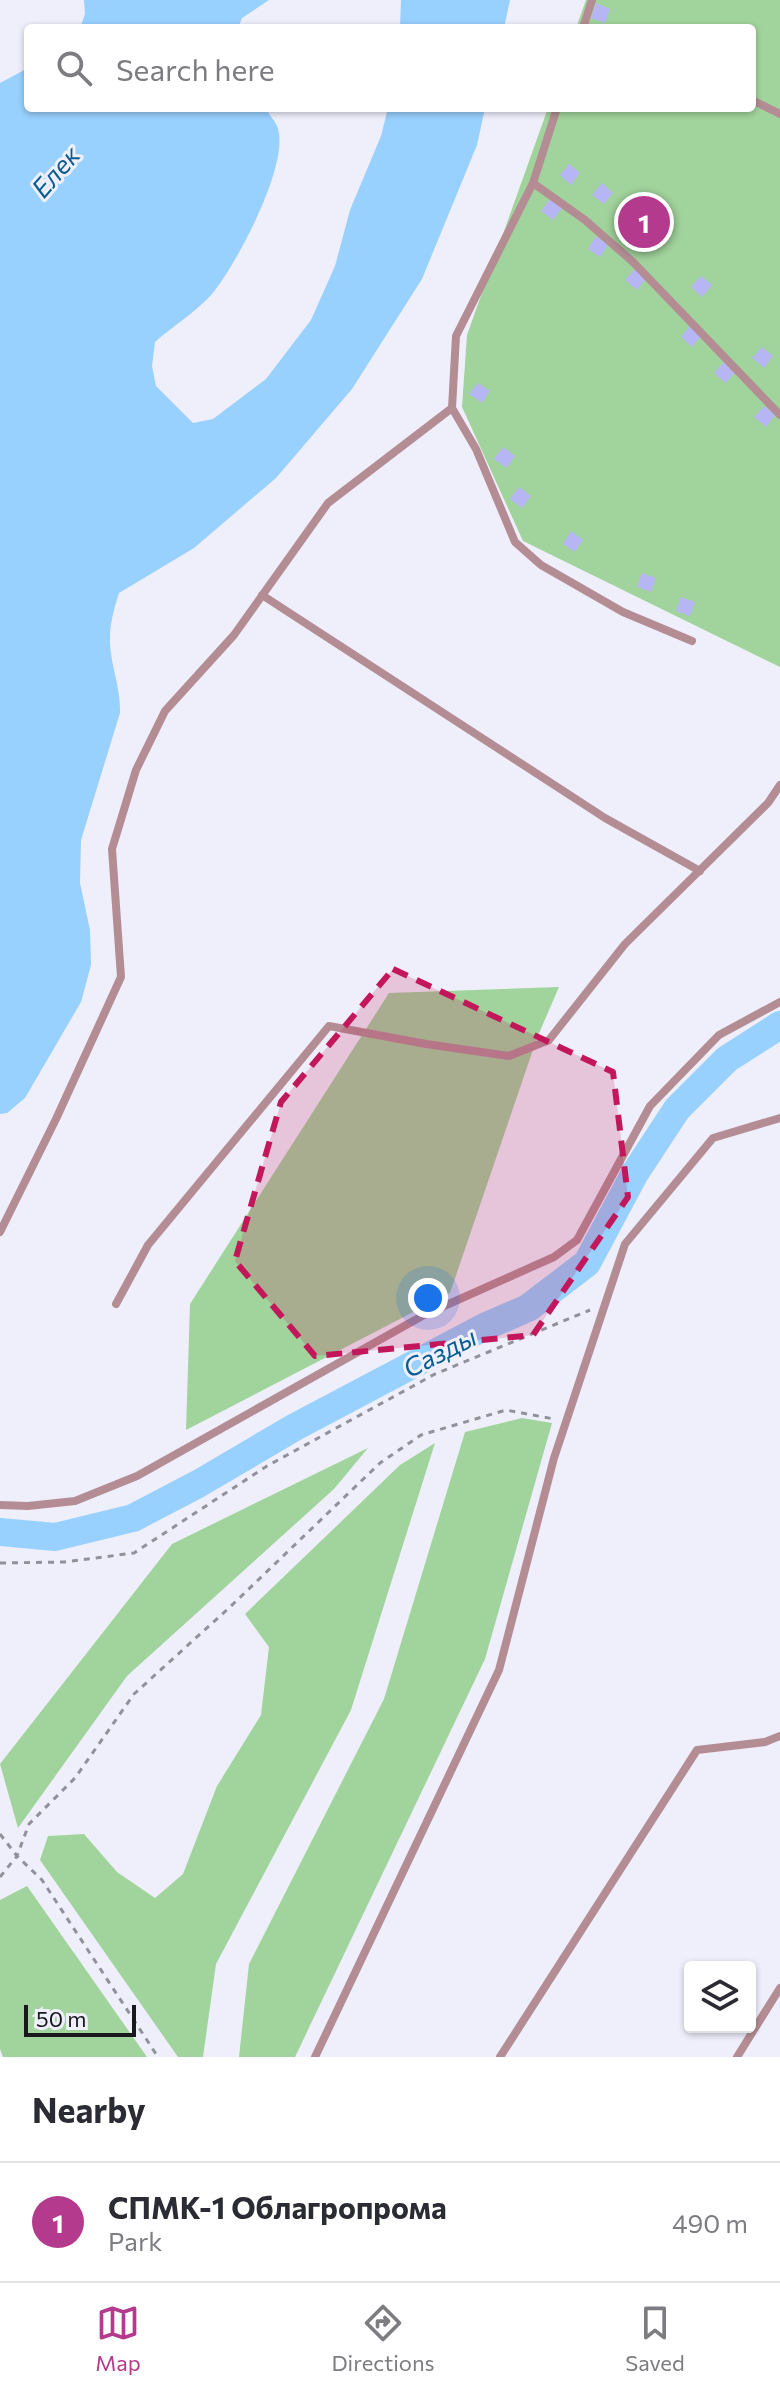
<!DOCTYPE html>
<meta charset="utf-8">
<style>
:root{--surface:#fff;--page:#f2f2f3;--text:#2b2b33;--muted:#7c7c81;--line:#e1e1e2;--accent:#b33a8d}
body{margin:0;font-family:Commissioner,sans-serif;background:var(--page);color:var(--text)}
.controls{position:absolute;right:24px;bottom:24px;display:grid;overflow:hidden;border-radius:8px;box-shadow:0 2px 6px #0004}
.controls button{width:72px;height:72px;display:grid;place-items:center;padding:0;border:0;border-bottom:2px solid var(--line);background:var(--surface);color:var(--text);font:40px sans-serif}
.scale{position:absolute;left:24px;bottom:20px;width:112px;box-sizing:border-box;padding-left:8px;border:4px solid #18181d;border-top:0;font-size:22px;line-height:28px;white-space:nowrap;color:#18181d;-webkit-text-stroke:6px #efeffb;paint-order:stroke}
.you{position:absolute;left:428px;top:1298px;width:28px;height:28px;margin:-20px;border:6px solid #fff;border-radius:50%;background:#1a73e8;box-shadow:0 0 0 12px #1a73e833}
.badge{display:grid;place-items:center;width:52px;height:52px;border-radius:50%;background:var(--accent);color:#fff;font-size:26px;font-weight:700}
.pin{position:absolute;translate:-50% -50%;border:4px solid #fff;box-shadow:0 2px 8px #0006}
.list{margin:0;padding:0;list-style:none}
h2{display:flex;justify-content:space-between;align-items:center;height:104px;margin:0;padding:0 32px;font-size:34px}
h2 small{font-size:26px;font-weight:400;color:var(--muted)}
.list li{display:grid;grid-template-columns:52px 1fr auto;gap:24px;align-items:center;box-sizing:border-box;height:120px;padding:0 32px;border-top:2px solid var(--line)}
.list b{display:block;font-size:30px;white-space:nowrap}
.list p{margin:0;font-size:26px;white-space:nowrap;color:var(--muted)}
.list em{font-size:26px;font-style:normal;color:var(--muted)}
.icon{flex:none;width:44px;height:44px;fill:none;stroke:currentColor;stroke-width:2;stroke-linecap:round;stroke-linejoin:round}
.map{position:relative;flex:none;width:780px;height:2057px;overflow:hidden}
.search{position:absolute;background:var(--surface);box-shadow:0 2px 6px #0004;left:24px;right:24px;top:24px;height:88px;display:flex;align-items:center;gap:20px;box-sizing:border-box;padding:0 28px;border-radius:8px;color:var(--muted);font-size:30px}
.sheet{height:224px;background:var(--surface)}
nav{display:flex;justify-content:space-around;align-items:center;box-sizing:border-box;height:112px;border-top:2px solid var(--line);background:var(--surface);font-size:22px;color:var(--muted)}
nav a{display:grid;justify-items:center;gap:4px}
nav .on{color:var(--accent)}
.map>svg:first-child{display:block}
.green{fill:#a1d39c}
.water{fill:#98d0fe}
.lines{fill:none;stroke-linecap:round;stroke-linejoin:round}
.river{stroke:#98d0fe;stroke-width:28}
.building{fill:#b7b6f4}
.path{stroke:#91919a;stroke-width:3;stroke-dasharray:6 6;stroke-linecap:butt}
.service{stroke:#b48d94;stroke-width:8}
.marked{fill:#c2185b;fill-opacity:0.2;stroke:#c2185b;stroke-width:6;stroke-dasharray:16 10;stroke-linejoin:round}
.labels{text-anchor:middle;stroke-width:6;stroke-linejoin:round;paint-order:stroke}
.water-label{font-size:26px;font-style:italic;fill:#075c90;stroke:#efeffb}
</style>
<div class="map">
<svg width="780" height="2057" viewBox="0 0 780 2057">
<rect width="100%" height="100%" fill="#efeffb"/>
<!-- green -->
<path class="green" d="M586,0h194v667l-257,-126 -61,-134 5,-72 81,-227h204v-80h-176z
M559,987l-22,51 -87,255 -264,137 4,-126 199,-311z
M522,1418l30,5 -67,236 -190,398h-56l10,-93 135,-265 81,-267z
M435,1443l-84,267 -135,254 -13,93h-25l-138,-197 8,-24 36,-2 33,38 38,26 28,-24 34,-88 44,-71 8,-68 -24,-33 155,-149z
M368,1448l-34,41 -207,187 -109,152 -18,-64 172,-220z
M27,1886l120,171h-144l-3,-8v-149z"/>
<!-- water -->
<path class="water" d="M84,0h185l-27,18 -4,10h-158l5,-14z
M401,0h109l-6,28h-104z
M28,68v40h237c4,6 11,14 13,21 11,37 -42,136 -66,165 -16,18 -39,32 -57,48l-3,24 4,20 37,37 20,-4 53,-40 45,-59 24,-54 15,-56 31,-74 7,-28h97l-8,37 -55,134 -70,110 -76,89 -82,70 -75,45c-5,16 -10,33 -9,50 1,24 11,46 10,70l-39,127 -1,43 10,47 1,35 -10,37 -56,96 -18,15 -7,1v-1031z"/>
<g class="lines">
<!-- river -->
<path class="river" d="M0,1532l55,5 78,-19 65,-34 97,-57 189,-100 44,-19 59,-45 48,-90 42,-64 50,-50 53,-34"/>
</g>
<!-- building -->
<path class="building" d="M596,3l14,6 -5,14 -14,-5z
M569,164l11,9 -9,12 -11,-10z
M602,183l11,10 -9,11 -12,-9z
M550,199l12,9 -9,12 -12,-9z
M638,219l11,10 -10,12 -11,-10z
M596,236l12,9 -8,12 -12,-8z
M635,269l11,9 -9,12 -12,-10z
M701,276l11,9 -10,12 -11,-10z
M690,326l12,9 -10,12 -11,-10z
M762,347l11,9 -9,12 -12,-10z
M724,362l12,9 -10,12 -12,-10z
M478,383l12,8 -8,12 -13,-9z
M764,406l11,9 -9,12 -12,-10z
M503,447l12,9 -8,12 -13,-9z
M519,487l12,9 -9,12 -12,-9z
M571,531l12,9 -8,12 -12,-8z
M642,573l14,5 -5,14 -14,-5z
M681,597l14,5 -5,14 -14,-5z"/>
<g class="lines">
<!-- path -->
<path class="path" d="M0,1563l64,-1 70,-9 133,-87 168,-92 155,-64
M0,1834l17,22 25,24 116,177
M0,1877l17,-21 12,-32 46,-46 59,-84 96,-87 150,-144 41,-28 85,-25 48,9"/>
<!-- service -->
<path class="service" d="M584,25l8,-25
M752,100l28,14
M533,183l52,37 48,42 147,153
M452,408l24,41 39,93 26,23 82,47 69,29
M262,595l343,223 95,53
M0,1232l56,-113 65,-142 -9,-128 24,-79 29,-59 69,-76 94,-132 124,-95 4,-72 77,-153 24,-75
M116,1304l32,-59 181,-219 97,18 83,12 40,-16 76,-96 143,-141 12,-18
M0,1505l28,1 47,-5 62,-25 287,-161 130,-58 23,-17 73,-134 69,-71 61,-33
M315,2057l184,-387 55,-212 71,-214 88,-106 67,-20
M500,2057l197,-307 68,-8 15,-6
M737,2057l43,-69"/>
</g>
<!-- marked area -->
<path class="marked" d="M393,969l220,103 15,125 -95,138 -218,21 -80,-95 46,-159z"/>
<g class="labels">
<!-- water labels -->
<g class="water-label">
<text transform="translate(56 172) rotate(-49)" y="9">Елек</text>
<text transform="translate(440 1353) rotate(-27)" y="9">Сазды</text>
</g>
</g>
</svg>
<div class="controls">
<button><svg class="icon" aria-label="layers" viewBox="0 0 24 24"><path d="M12 4l9 5-9 5-9-5zM3 14l9 5 9-5"/></svg></button>
</div>
<div class="scale">50 m</div>
<div class="you"></div>
<div class="pin badge" style="left:644px;top:222px">1</div>
<div class="search"><svg class="icon" aria-label="search" viewBox="0 0 24 24"><circle cx="10" cy="10" r="6"/><path d="M15 15l6 6"/></svg>Search here</div>
</div>
<section class="sheet">
<h2>Nearby<small></small></h2>
<ul class="list">
<li><span class="badge">1</span><div><b>СПМК-1 Облагропрома</b><p>Park</p></div><em>490 m</em></li>
</ul>
</section>
<nav>
<a class="on"><svg class="icon" aria-label="map" viewBox="0 0 24 24"><path d="M3 6l6-2 6 2 6-2v14l-6 2-6-2-6 2zM9 4v14M15 6v14"/></svg>Map</a>
<a><svg class="icon" aria-label="directions" viewBox="0 0 24 24"><path d="M12 3l9 9-9 9-9-9zM9 14v-3h6M13 9l2 2-2 2"/></svg>Directions</a>
<a><svg class="icon" aria-label="saved" viewBox="0 0 24 24"><path d="M7 4h10v16l-5-4-5 4z"/></svg>Saved</a>
</nav>
